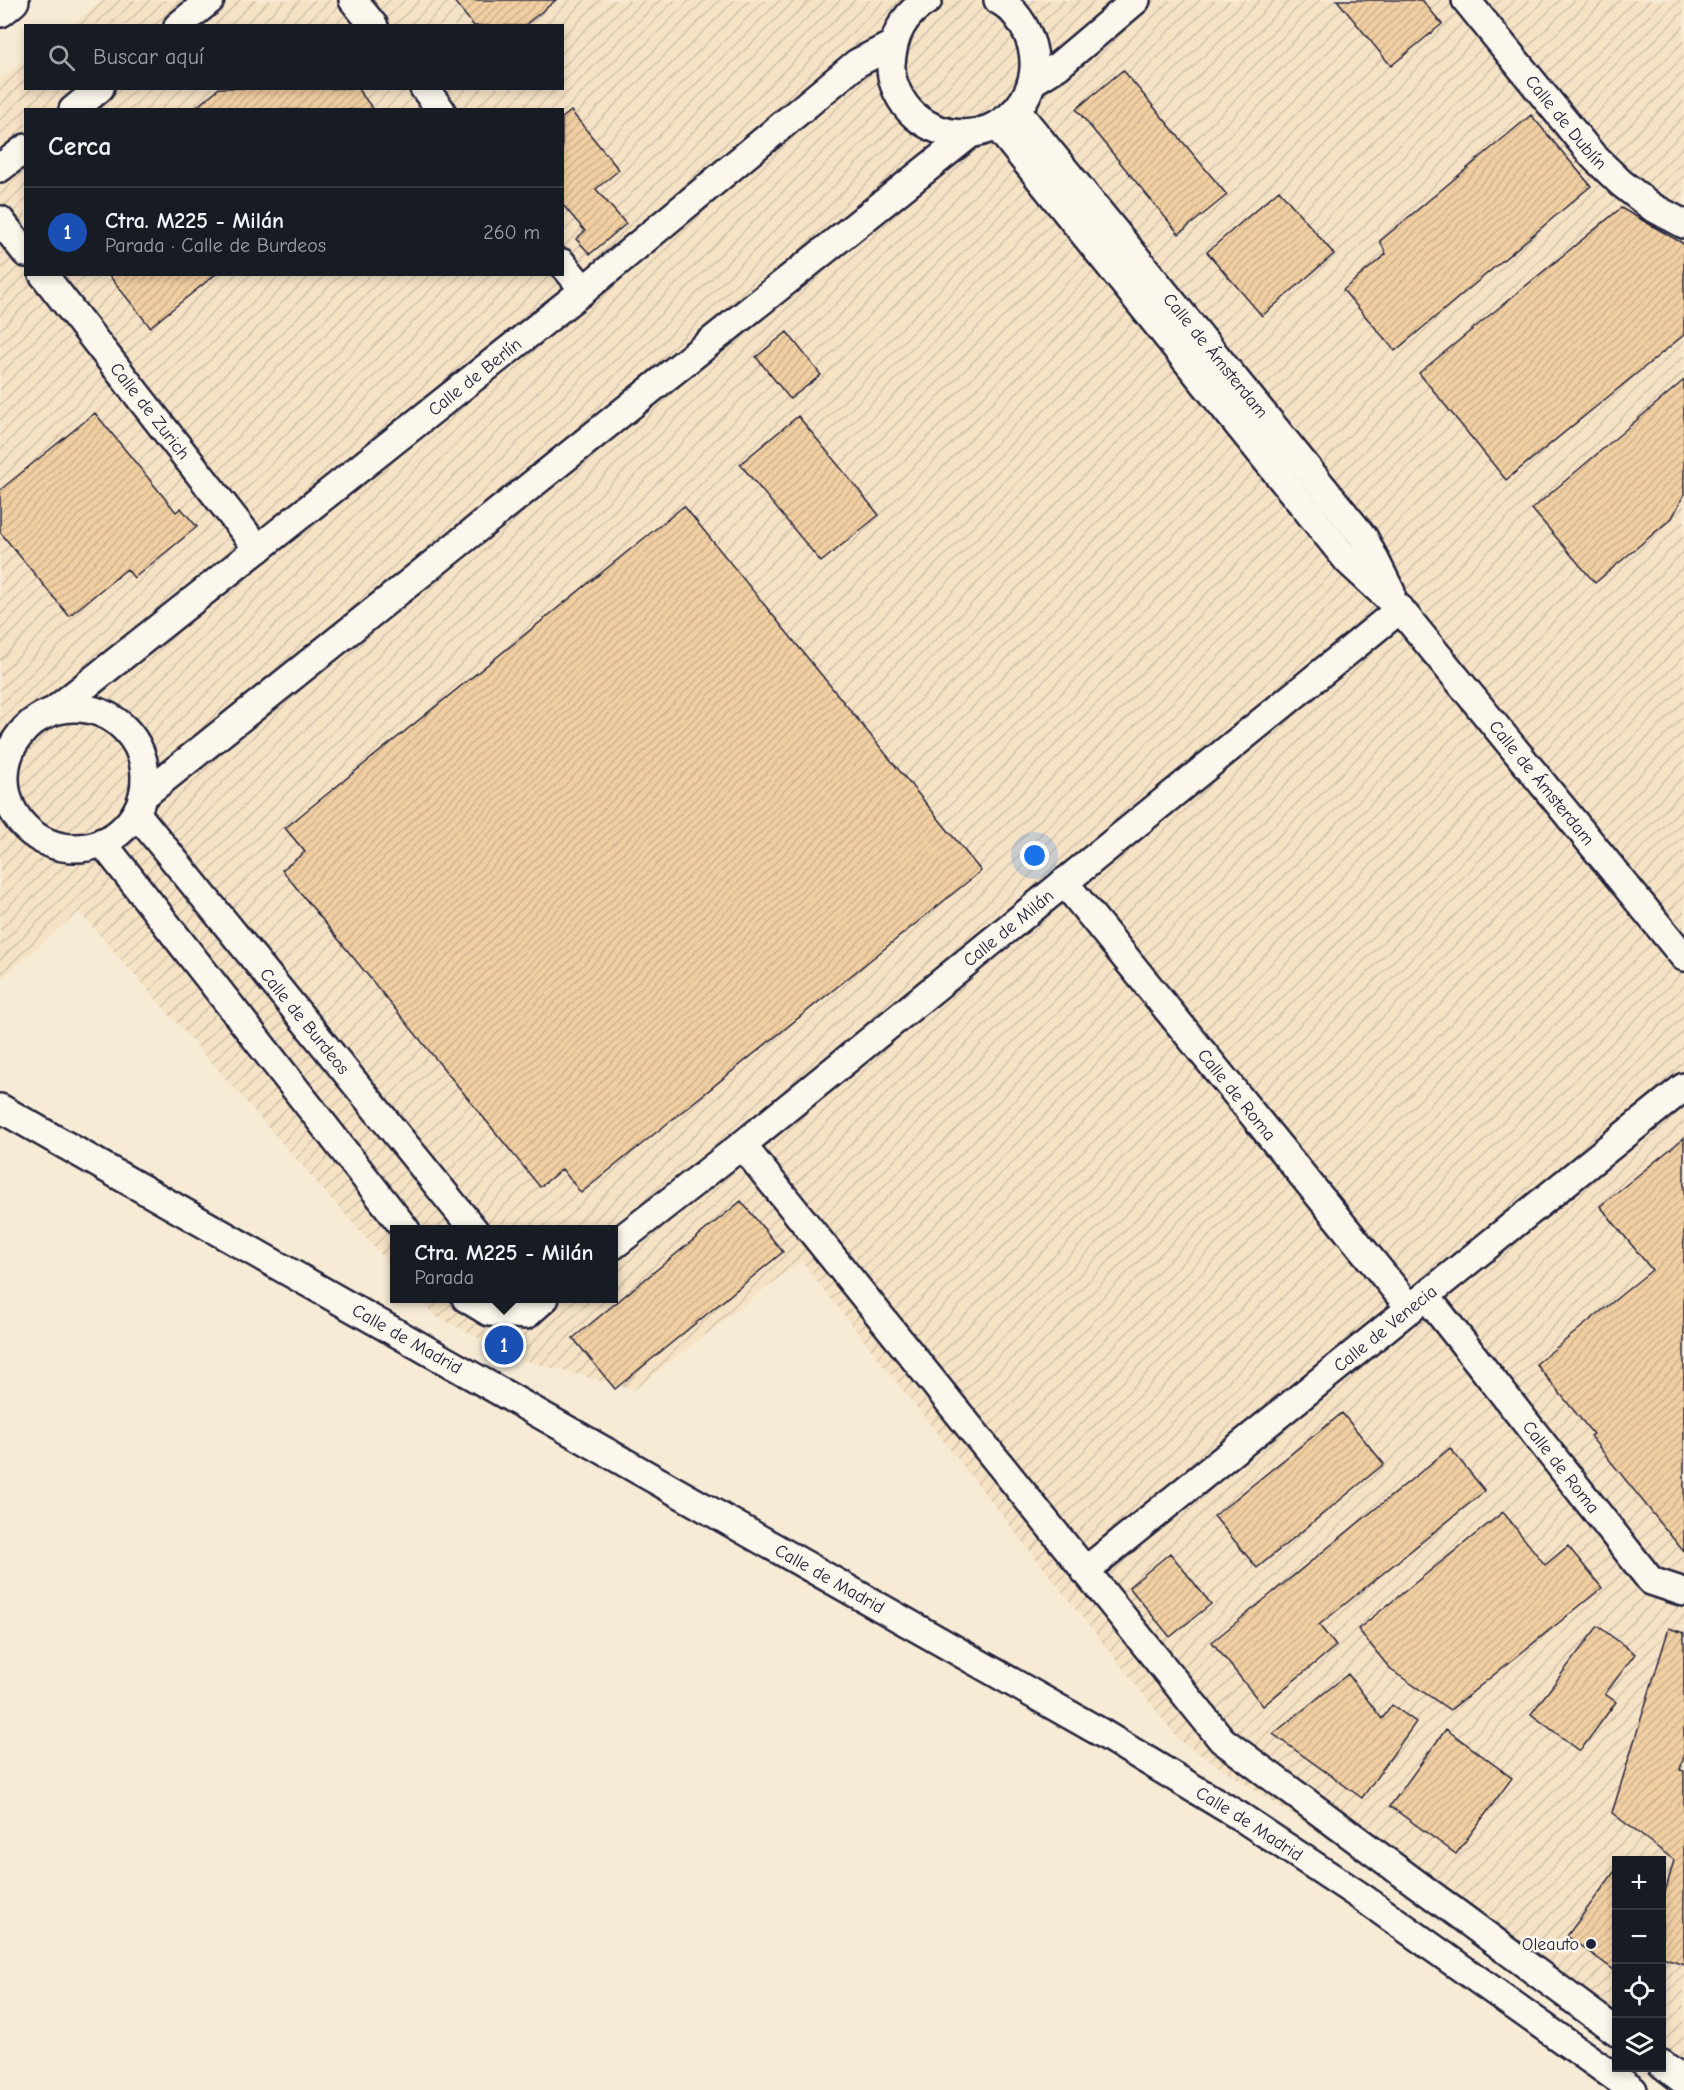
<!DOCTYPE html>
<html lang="es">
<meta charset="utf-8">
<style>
:root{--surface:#171b24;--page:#242831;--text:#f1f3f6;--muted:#9ea1a6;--line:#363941;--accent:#9495a2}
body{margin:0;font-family:"Comic Neue",sans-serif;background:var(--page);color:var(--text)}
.controls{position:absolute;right:18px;bottom:18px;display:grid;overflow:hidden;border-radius:0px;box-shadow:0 3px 9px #0003}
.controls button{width:54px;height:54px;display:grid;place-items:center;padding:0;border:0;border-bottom:2px solid var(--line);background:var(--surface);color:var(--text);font:30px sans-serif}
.you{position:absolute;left:1035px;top:856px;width:21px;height:21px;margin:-15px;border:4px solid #fff;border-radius:50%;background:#1a73e8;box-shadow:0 0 0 9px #1a73e833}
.badge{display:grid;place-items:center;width:39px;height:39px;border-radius:50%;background:var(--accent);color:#fff;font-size:20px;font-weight:700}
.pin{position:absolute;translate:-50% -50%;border:3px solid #fff;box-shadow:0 2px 6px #0006}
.popup{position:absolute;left:390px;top:1225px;width:228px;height:78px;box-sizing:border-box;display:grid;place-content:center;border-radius:0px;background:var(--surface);filter:drop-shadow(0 2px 4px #0005);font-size:20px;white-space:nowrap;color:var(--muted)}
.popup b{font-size:22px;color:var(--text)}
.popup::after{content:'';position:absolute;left:50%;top:100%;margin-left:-12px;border:12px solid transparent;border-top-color:var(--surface)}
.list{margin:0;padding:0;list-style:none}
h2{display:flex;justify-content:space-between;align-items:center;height:78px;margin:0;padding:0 24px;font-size:26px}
h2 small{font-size:20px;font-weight:400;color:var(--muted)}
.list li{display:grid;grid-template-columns:39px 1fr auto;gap:18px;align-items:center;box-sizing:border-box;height:90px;padding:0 24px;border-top:2px solid var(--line)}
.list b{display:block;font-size:22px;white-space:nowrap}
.list p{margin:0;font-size:20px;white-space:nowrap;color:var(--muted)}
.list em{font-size:20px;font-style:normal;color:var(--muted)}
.icon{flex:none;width:33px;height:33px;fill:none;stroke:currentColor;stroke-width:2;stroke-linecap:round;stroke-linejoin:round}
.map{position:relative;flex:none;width:1684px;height:2090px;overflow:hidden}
.search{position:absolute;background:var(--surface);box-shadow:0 3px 9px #0003;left:24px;top:24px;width:540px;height:66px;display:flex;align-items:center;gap:15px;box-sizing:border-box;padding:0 21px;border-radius:0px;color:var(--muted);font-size:22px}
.panel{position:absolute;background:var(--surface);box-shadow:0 3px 9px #0003;left:24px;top:108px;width:540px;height:168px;border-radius:0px}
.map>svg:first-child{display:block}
.industrial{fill:url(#industrial-furrows);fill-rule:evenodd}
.building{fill:url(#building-hatch);stroke:#22223b;stroke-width:1.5}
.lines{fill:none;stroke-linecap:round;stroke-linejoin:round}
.minor-casing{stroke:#22223b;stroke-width:32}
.major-casing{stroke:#22223b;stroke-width:38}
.minor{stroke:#fbf7ec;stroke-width:27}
.major{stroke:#fbf7ec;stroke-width:33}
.poi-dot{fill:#22223b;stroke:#fbf7ec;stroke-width:2}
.labels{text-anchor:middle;stroke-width:5;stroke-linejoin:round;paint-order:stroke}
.street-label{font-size:18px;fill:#22223b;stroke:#fbf7ec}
.poi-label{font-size:18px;fill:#22223b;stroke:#fbf7ec;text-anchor:end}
</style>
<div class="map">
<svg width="1684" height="2090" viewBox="0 0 1684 2090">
<defs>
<pattern id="industrial-furrows" width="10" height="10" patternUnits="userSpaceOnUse" patternTransform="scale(1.5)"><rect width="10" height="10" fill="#f6e3c6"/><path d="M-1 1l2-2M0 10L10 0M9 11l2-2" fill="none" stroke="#d3c2ab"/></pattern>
<pattern id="building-hatch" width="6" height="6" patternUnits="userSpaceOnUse" patternTransform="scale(1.5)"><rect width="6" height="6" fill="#f1cfa2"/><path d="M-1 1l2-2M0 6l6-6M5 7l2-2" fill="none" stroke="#ceb18c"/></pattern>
</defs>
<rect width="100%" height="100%" fill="#f8ebd6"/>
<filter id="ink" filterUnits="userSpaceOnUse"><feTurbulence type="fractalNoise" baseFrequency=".0167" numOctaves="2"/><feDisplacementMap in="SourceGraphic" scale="12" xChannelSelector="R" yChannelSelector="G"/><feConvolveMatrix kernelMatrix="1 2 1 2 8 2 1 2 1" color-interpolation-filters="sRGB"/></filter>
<g filter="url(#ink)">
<!-- industrial -->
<path class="industrial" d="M104,0h1580v2075l-22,-15v-200h-46v170l-436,-289 -379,-480 -167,129 -111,-30 -88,-44 -16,-17 195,-1v-68h-220v40l-315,-358 -79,68v-900l25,-20 1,28h536v-62l-491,-1zM26,110h536v164h-536z"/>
<!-- building -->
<path class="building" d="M453,0h103l-32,26h-50z
M1337,0h85l20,24 -51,42z
M1123,70l104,125 -48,39 -103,-125z
M219,88h138l17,22h-181z
M571,111l48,59 -23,19 30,35 -36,30 -14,-15 9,-8 -23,-27v-86z
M1531,115l60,71 -196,165 -52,-61 43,-36 -6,-13z
M1279,190l55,64 -72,62 -55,-64z
M1621,208l63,36v91l-178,145 -87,-107z
M108,274h108l-66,53z
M787,332l34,43 -31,24 -34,-42z
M1684,380v115l-12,23 -77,65 -63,-74z
M95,413l81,99 5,-4 16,19 -63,51 -7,-9 -58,47 -69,-84v-42z
M798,416l81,99 -58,47 -81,-98z
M684,506l297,365 -400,322 -19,-24 -22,18 -258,-317 23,-18 -20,-24z
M1684,1138v414l-94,-116 3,-2 -57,-70 116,-94 -52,-64z
M741,1201l42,51 -168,137 -42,-51z
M1342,1413l42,51 -127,104 -43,-52z
M1450,1448l35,43 -166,134 17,21 -73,60 -51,-64z
M1503,1512l42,53 23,-19 34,42 -152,122 -59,-40 -33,-41z
M1170,1553l41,51 -41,33 -41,-50z
M1598,1626l37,28 -30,40 11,8 -36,49 -49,-37z
M1669,1628l15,5v123l-4,14 4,1v193l-22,-7v-54l12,-43 -62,-47z
M1348,1674l34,45 10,-14 24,17 -54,76 -89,-64z
M1446,1729l66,49 -56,76 -66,-48z
M1617,1868v104l-50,-36z"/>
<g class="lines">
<!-- minor casing -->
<g class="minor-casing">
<g id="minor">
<path d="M353,0l21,26"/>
<path d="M928,0c-25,14 -35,36 -37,64 -1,18 10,40 24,52 64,52 150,-19 108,-91 -6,-10 -15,-20 -25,-25"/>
<path id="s1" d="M1466,0l127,156 28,27 31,24 32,17"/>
<path d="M178,26l32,-26"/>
<path d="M1032,82l26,-16 78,-66"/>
<path d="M424,88l17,22"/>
<path d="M73,110l27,-22"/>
<path id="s2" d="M1017,111l347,427 27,54"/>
<path id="s3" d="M997,126l351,435 52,48 284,348"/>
<path d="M0,168l26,-20"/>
<path d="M0,220l26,33"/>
<path d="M562,263l22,27"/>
<path id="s4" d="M43,274l215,275"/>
<circle cx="75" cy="778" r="70"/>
<path id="s5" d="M55,710l529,-420 273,-227 35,-18"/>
<path d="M143,796l827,-662"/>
<path id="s6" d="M136,813l338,417"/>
<path d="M102,842l304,388"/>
<path id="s7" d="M1064,882l347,427"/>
<path id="s8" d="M0,1108l1100,624 141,85 122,81 270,192"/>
<path d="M742,1145l480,595 394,291"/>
<path id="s9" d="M614,1245l128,-100 658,-536"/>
<path id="s10" d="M1426,1296l225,285 33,11"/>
<path d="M466,1298l23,14 37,3 19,-17"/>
<path id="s11" d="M1085,1571l599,-484"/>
<path d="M1662,2064l22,17"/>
</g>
</g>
<!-- major casing -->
<g class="major-casing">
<path id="major" d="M0,10l12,-10"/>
</g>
<!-- minor -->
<use href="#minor" class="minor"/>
<!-- major -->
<use href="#major" class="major"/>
</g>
</g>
<!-- markers -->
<circle class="poi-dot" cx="1591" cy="1944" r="6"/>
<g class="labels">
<!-- street labels -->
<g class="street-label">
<text dy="6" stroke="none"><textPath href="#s1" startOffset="158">Calle de Dublín</textPath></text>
<text dy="6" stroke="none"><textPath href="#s2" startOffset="315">Calle de Ámsterdam</textPath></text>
<text dy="6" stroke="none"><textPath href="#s5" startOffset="536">Calle de Berlín</textPath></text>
<text dy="6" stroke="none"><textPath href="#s4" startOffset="174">Calle de Zurich</textPath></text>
<text dy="6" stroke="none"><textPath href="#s3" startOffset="854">Calle de Ámsterdam</textPath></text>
<text dy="6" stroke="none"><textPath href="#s9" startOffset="506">Calle de Milán</textPath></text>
<text dy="6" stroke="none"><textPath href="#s6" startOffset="268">Calle de Burdeos</textPath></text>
<text dy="6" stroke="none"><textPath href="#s7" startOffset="274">Calle de Roma</textPath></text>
<text dy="6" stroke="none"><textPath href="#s11" startOffset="386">Calle de Venecia</textPath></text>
<text dy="6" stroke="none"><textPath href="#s8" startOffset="468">Calle de Madrid</textPath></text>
<text dy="6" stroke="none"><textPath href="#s10" startOffset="218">Calle de Roma</textPath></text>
<text dy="6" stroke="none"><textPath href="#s8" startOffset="954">Calle de Madrid</textPath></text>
<text dy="6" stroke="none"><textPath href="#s8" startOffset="1440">Calle de Madrid</textPath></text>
</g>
<!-- poi labels -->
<g class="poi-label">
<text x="1579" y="1950">Oleauto</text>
</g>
</g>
</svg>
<div class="controls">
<button>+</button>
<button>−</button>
<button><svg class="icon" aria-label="locate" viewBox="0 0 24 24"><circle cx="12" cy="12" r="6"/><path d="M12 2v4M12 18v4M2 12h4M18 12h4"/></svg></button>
<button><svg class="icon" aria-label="layers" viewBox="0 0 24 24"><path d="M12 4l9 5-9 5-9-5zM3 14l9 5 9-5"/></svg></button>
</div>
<div class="you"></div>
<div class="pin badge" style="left:504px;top:1345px;background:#1a4fb4">1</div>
<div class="popup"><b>Ctra. M225 - Milán</b>Parada</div>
<div class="search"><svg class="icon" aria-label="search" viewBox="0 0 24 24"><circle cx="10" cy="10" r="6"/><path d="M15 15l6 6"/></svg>Buscar aquí</div>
<section class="panel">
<h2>Cerca<small></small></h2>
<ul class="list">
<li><span class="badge" style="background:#1a4fb4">1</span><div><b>Ctra. M225 - Milán</b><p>Parada · Calle de Burdeos</p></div><em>260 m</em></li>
</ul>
</section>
</div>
